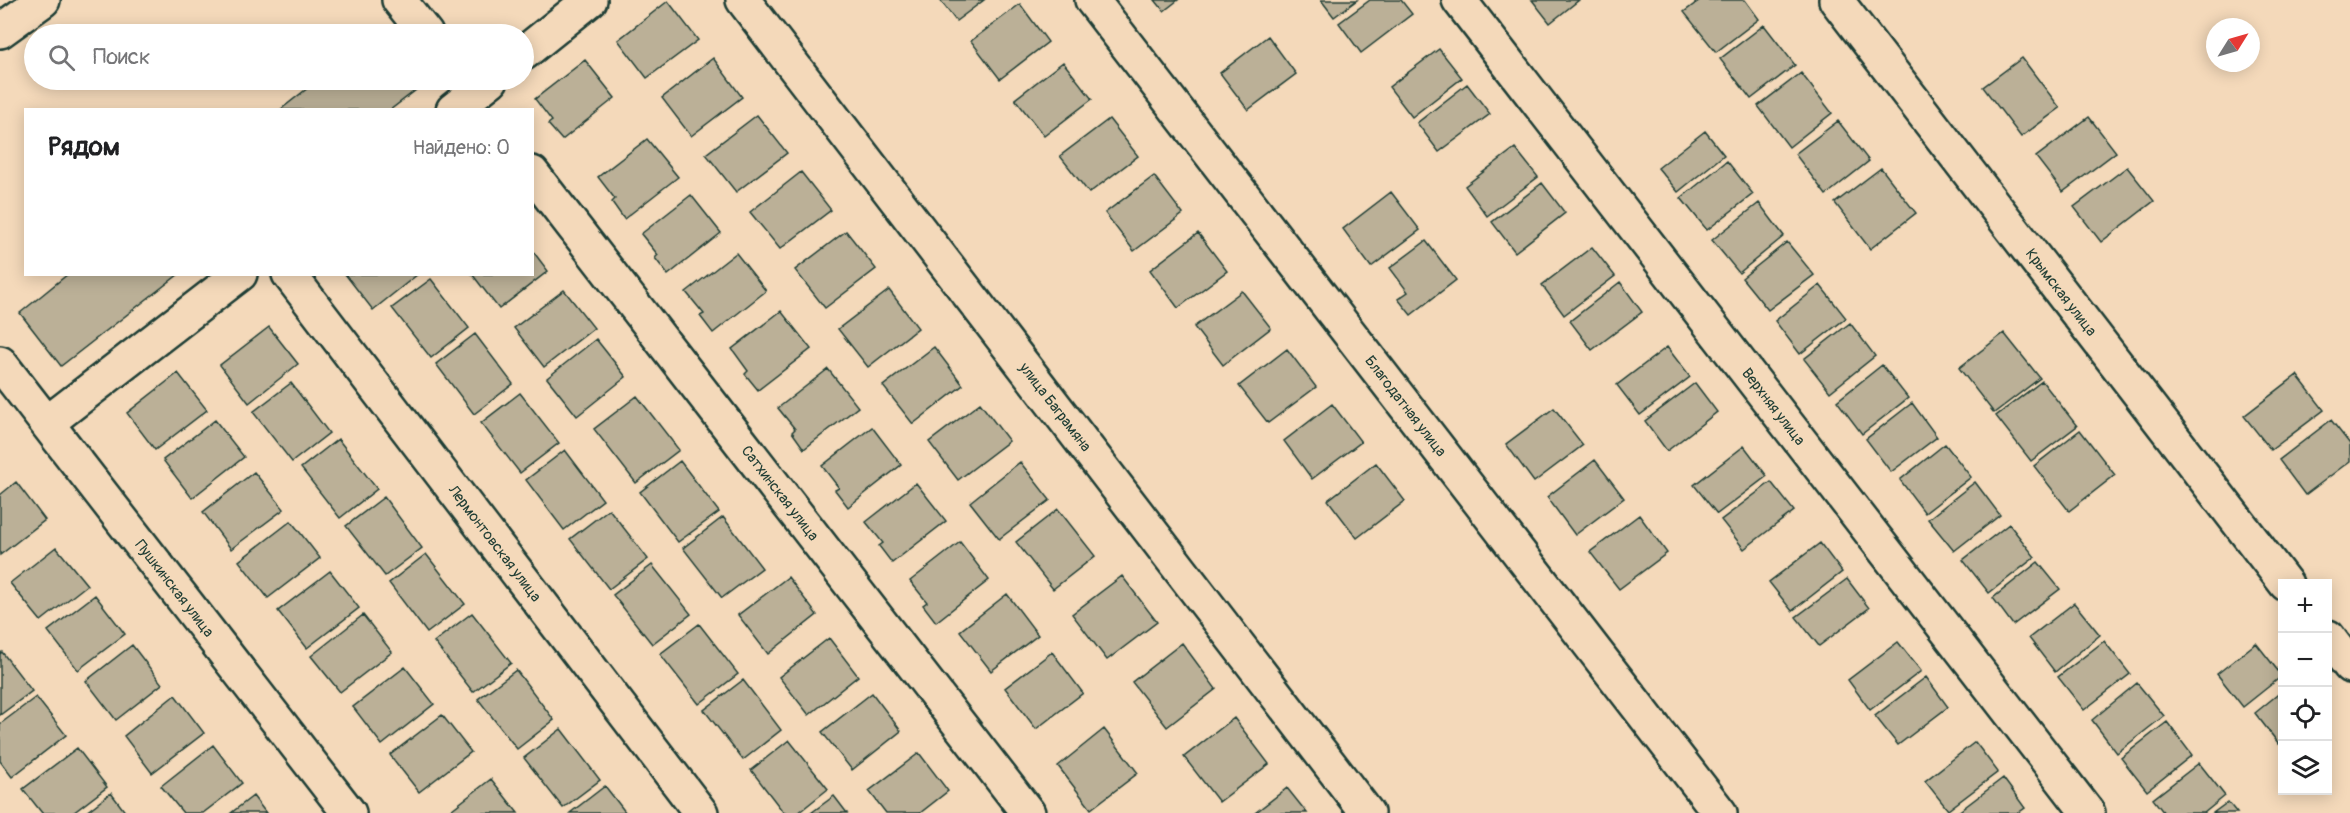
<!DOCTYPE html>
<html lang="ru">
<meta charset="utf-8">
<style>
:root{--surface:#fff;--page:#f2f2f2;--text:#202124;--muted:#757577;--line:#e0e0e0}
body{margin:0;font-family:Pangolin,sans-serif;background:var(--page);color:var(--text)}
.controls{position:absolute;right:18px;bottom:18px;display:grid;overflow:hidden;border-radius:0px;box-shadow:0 3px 15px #0003}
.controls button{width:54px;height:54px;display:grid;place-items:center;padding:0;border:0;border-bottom:2px solid var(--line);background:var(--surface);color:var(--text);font:30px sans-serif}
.compass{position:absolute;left:2206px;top:18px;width:54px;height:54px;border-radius:50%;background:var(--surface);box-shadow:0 3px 15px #0003;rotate:53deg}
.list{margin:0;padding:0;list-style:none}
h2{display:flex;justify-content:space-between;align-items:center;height:78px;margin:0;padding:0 24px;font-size:26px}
h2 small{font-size:20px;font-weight:400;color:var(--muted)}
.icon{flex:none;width:33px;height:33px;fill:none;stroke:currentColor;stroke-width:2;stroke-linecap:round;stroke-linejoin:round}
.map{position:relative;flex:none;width:2350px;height:813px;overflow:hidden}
.search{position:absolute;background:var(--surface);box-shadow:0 3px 15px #0003;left:24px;top:24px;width:510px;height:66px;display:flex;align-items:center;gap:15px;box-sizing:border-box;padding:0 21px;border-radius:33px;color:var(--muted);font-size:22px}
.panel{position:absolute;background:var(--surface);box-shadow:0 3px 15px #0003;left:24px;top:108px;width:510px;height:168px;border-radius:0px}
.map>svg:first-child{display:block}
.building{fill:#bbb097;stroke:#1f3d34;stroke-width:1.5}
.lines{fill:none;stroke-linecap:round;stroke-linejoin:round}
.street-casing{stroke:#1f3d34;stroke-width:38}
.primary-casing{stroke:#1f3d34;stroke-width:38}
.street{stroke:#f4d9ba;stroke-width:33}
.primary{stroke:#f4d9ba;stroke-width:33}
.labels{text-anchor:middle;stroke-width:5;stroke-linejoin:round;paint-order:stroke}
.street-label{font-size:15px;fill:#1f3d34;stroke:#f4d9ba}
</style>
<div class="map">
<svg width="2350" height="813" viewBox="0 0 2350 813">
<rect width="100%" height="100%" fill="#f4d9ba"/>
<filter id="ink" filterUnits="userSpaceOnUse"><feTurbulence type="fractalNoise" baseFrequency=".0167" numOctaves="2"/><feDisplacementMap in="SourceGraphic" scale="12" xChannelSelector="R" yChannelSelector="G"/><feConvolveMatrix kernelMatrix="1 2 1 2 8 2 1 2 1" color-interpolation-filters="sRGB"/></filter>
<g filter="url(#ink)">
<!-- building -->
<path class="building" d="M940,0h44l-28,21z
M1155,0h23l-14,11z
M1321,0h36l-23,17z
M1370,0h31l11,14 -51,39 -22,-30z
M1532,0h47l-29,23z
M1700,0h45l14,19 -43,33 -32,-40z
M668,1l30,39 -51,38 -29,-38z
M1020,4l28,38 -48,37 -29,-38z
M1764,25l31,40 -44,34 -31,-40z
M1268,36l28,38 -48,36 -28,-37z
M1439,49l23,29 -50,39 -23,-30z
M713,58l29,39 -51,39 -29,-38z
M2022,58l38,50 -39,29 -38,-50z
M585,60l30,38 -53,42 -14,-16 4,-3 -17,-22z
M1063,62l29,37 -48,37 -29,-37z
M1801,73l31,40 -43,34 -31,-41z
M318,80h105l2,3 -35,27h-110z
M1467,84l23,30 -51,38 -22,-29z
M757,115l30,38 -51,39 -30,-38z
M2089,117l27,35 -53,40 -27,-35z
M1109,119l29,37 -49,37 -29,-37z
M1838,121l31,40 -43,34 -31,-41z
M1705,131l19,24 -46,37 -20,-24z
M647,139l31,38 -54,42 -12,-17 3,-3 -17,-22z
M1515,148l23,29 -51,39 -22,-30z
M1727,161l26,33 -46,36 -26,-32z
M2127,167l27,34 -53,41 -27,-35z
M1881,168l35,45 -46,36 -35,-46z
M801,172l30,38 -51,39 -30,-37z
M1154,176l29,38 -49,37 -29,-38z
M1542,183l23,30 -50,39 -23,-30z
M1391,192l29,38 -49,37 -28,-38z
M691,195l30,38 -53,42 -13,-17 3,-3 -17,-21z
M1759,203l25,33 -45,37 -27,-33z
M846,231l30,38 -51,39 -30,-38z
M1198,233l29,38 -49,37 -28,-38z
M1426,241l30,39 -45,35 -13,-16 10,-7 -18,-24z
M1787,242l27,33 -46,35 -26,-32z
M1592,247l23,29 -51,39 -22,-30z
M532,250l16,21 -49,38 -27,-35h60z
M736,253l30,38 -53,42 -13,-17 4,-2 -18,-22z
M68,274h111l-118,92 -41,-53z
M345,274h73l-45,36z
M431,279l38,49 -38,30 -39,-50z
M1620,282l22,30 -50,38 -22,-29z
M1820,285l26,33 -46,36 -25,-33z
M564,290l30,38 -50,39 -30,-39z
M889,290l29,38 -50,39 -30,-38z
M1242,291l29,37 -48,37 -29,-38z
M781,311l30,38 -53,41 -13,-16 3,-3 -16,-22z
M1850,323l25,33 -45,36 -26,-33z
M269,327l29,37 -49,39 -29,-38z
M2004,333l36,45 -46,35 -35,-45z
M475,334l38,50 -39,30 -38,-50z
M596,339l30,38 -49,39 -30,-38z
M934,347l29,38 -50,39 -30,-38z
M1667,347l23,30 -50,38 -23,-30z
M1287,349l29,38 -48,36 -29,-37z
M1882,365l26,33 -46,36 -25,-33z
M828,369l30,38 -54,42 -12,-17 3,-3 -17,-21z
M178,373l29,37 -52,40 -28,-37z
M2297,375l27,35 -53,40 -27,-34z
M2042,381l35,45 -46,35 -35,-45z
M291,383l38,50 -37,29 -39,-50z
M1695,383l22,29 -50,39 -22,-30z
M520,393l39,50 -39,30 -39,-50z
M637,396l42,54 -43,33 -42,-54z
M980,403l29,38 -51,39 -29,-38z
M1912,403l25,34 -46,35 -25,-33z
M1332,404l29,38 -49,37 -28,-38z
M1554,408l29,37 -49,37 -28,-38z
M215,420l29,37 -52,41 -29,-38z
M2331,420l19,24v17l-45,34 -26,-35z
M872,427l29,38 -53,42 -13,-17 4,-2 -17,-22z
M2080,430l35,45 -46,36 -35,-45z
M338,439l39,50 -37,29 -39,-50z
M1945,444l26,33 -46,36 -25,-33z
M1744,446l23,30 -50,38 -23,-29z
M565,450l38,50 -39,30 -38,-50z
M1595,460l29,38 -49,37 -28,-38z
M680,461l39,51 -41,30 -38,-50z
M1020,462l30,38 -51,39 -29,-37z
M1376,463l29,38 -48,37 -29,-38z
M254,472l30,37 -53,40 -28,-37z
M16,482l29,38 -45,35v-60z
M1771,482l23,29 -50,38 -23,-29z
M1975,482l25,33 -46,36 -26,-32z
M916,483l30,38 -54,42 -13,-17 4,-3 -17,-21z
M384,497l38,51 -37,28 -39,-50z
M609,509l39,50 -39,30 -39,-50z
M1058,509l37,47 -42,33 -37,-47z
M1639,515l28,38 -48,36 -29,-37z
M723,517l39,51 -40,30 -39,-50z
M291,521l29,37 -52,40 -29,-37z
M2009,524l26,33 -46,36 -26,-33z
M960,542l29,38 -53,42 -13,-17 4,-3 -17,-21z
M1820,543l22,29 -50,39 -23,-29z
M56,547l31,38 -46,36 -31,-38z
M426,554l39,50 -38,29 -38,-50z
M2038,562l22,27 -47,36 -20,-27z
M652,565l39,49 -39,30 -39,-49z
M330,571l29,37 -52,40 -29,-37z
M1122,576l35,46 -50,38 -35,-46z
M788,577l29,38 -49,39 -30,-39z
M1847,579l22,29 -50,38 -23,-29z
M1007,594l31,41 -47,36 -31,-40z
M95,595l30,39 -47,36 -30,-39z
M2074,603l26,32 -45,37 -26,-34z
M472,613l39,50 -38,29 -39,-50z
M363,615l29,37 -52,40 -29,-36z
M699,624l39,50 -39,30 -39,-50z
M829,638l29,38 -49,39 -30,-38z
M2104,641l26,33 -46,36 -26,-33z
M1898,642l23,29 -51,39 -22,-30z
M1182,643l34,46 -49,38 -35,-45z
M2256,643l26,33 -39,31 -26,-33z
M132,645l30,39 -46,36 -30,-39z
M2,652l30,39 -32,24v-61z
M1052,652l31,41 -47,36 -31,-41z
M405,667l29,37 -52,41 -29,-38z
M516,670l38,50 -37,29 -39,-50z
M1926,677l22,30 -50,38 -23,-29z
M743,680l38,50 -38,30 -39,-50z
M2137,683l27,33 -47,37 -25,-33z
M2282,691v50l-3,3 -24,-31z
M872,693l29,38 -49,39 -30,-38z
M175,695l29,38 -52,40 -28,-37z
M36,697l30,38 -54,42 -12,-16v-37z
M442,715l29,37 -52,40 -29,-37z
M1234,718l35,46 -50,38 -35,-45z
M2167,722l25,33 -45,36 -26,-33z
M561,729l39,51 -37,28 -39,-50z
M1104,729l34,44 -47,36 -33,-43z
M789,740l39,49 -30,24h-14l-33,-43z
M1975,742l23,30 -50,38 -23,-29z
M213,745l29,38 -39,30h-20l-22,-27z
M77,748l30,39 -34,26h-31l-19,-24z
M919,753l29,38 -28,22h-34l-17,-22z
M2199,763l26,33 -21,17h-40l-11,-14z
M2003,778l22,30 -7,5h-61z
M491,779l27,34h-71z
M605,786l21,27h-56z
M1287,788l20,25h-52z
M111,793l15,20h-41z
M253,796l13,17h-35z
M834,796l13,17h-36z
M2228,802l9,11h-24z"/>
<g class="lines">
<!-- street casing -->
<g class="street-casing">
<g id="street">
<path d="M399,0l27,34"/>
<path id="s1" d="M743,0l624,813"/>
<path id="s2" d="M1092,0l628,813"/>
<path id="s3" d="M1459,0l629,813"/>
<path id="s4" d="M1836,0l450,584"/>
<path d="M524,53l66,-53"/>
<path d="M453,110l38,-30"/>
<path id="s5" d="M532,173l496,640"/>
<path id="s6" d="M289,274l412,539"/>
<path id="s7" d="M0,363l349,450"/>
<path d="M47,423l193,-149"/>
<path d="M2328,637l22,29"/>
</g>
</g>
<!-- primary casing -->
<g class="primary-casing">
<path id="primary" d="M0,31l43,-31"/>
</g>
<!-- street -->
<use href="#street" class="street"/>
<!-- primary -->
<use href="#primary" class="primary"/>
</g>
</g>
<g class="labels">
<!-- street labels -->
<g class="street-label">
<text dy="5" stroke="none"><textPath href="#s4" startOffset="369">Крымская улица</textPath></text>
<text dy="5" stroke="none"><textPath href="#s1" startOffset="513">улица Баграмяна</textPath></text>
<text dy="5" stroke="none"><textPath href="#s2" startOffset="513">Благодатная улица</textPath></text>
<text dy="5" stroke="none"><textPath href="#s3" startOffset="514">Верхняя улица</textPath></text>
<text dy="5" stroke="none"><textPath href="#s5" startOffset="405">Сатхинская улица</textPath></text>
<text dy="5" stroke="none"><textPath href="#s6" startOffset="339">Лермонтовская улица</textPath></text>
<text dy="5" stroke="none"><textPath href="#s7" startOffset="285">Пушкинская улица</textPath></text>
</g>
</g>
</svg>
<div class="controls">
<button>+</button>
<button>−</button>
<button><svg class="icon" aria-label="locate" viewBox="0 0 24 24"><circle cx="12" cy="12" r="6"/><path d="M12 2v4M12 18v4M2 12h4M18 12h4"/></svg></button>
<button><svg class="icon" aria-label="layers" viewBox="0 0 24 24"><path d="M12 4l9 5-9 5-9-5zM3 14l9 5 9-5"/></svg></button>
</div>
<svg class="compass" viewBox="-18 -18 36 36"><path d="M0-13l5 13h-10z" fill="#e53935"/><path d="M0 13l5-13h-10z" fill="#757577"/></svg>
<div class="search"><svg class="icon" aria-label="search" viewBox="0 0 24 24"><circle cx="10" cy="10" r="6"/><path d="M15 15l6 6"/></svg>Поиск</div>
<section class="panel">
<h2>Рядом<small>Найдено: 0</small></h2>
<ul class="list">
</ul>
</section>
</div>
